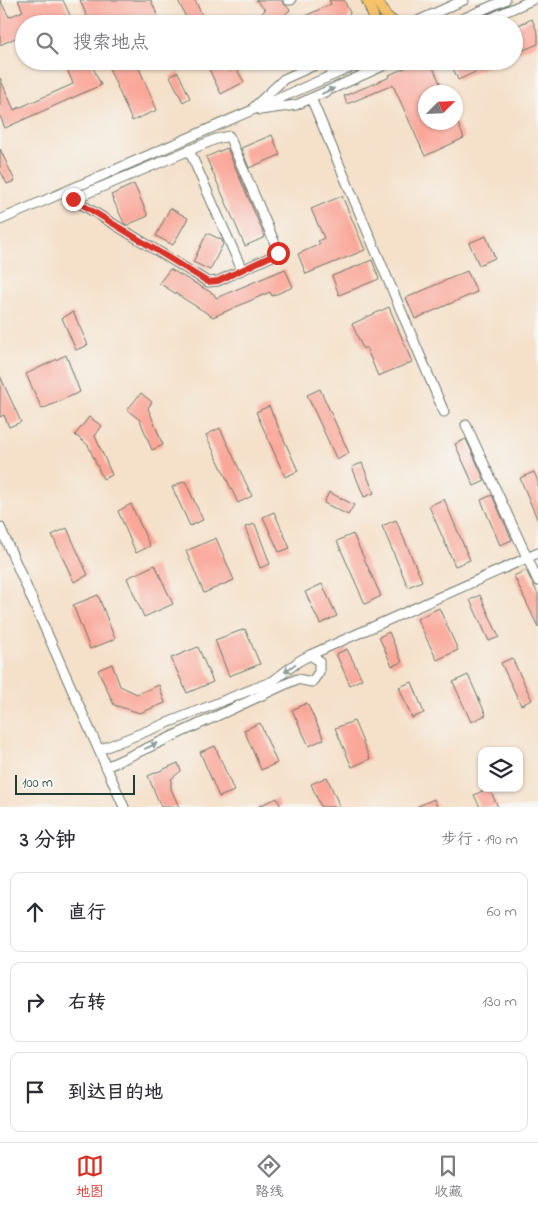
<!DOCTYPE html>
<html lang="zh">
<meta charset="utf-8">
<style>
:root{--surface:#fff;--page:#f2f2f3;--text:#2b2b33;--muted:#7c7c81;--line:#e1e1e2;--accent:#d93025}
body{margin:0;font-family:"Indie Flower","LXGW WenKai TC",sans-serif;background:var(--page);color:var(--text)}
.controls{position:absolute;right:15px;bottom:15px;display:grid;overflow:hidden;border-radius:10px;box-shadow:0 1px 4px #0004}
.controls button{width:45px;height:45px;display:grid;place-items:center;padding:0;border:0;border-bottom:1px solid var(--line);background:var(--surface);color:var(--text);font:25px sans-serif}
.compass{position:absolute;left:418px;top:85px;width:45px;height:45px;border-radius:50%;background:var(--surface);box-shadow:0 1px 4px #0004;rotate:66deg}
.scale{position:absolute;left:15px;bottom:12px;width:120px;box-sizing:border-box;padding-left:5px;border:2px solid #1f3d34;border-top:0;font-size:14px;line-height:18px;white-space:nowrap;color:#1f3d34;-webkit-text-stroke:4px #f6f6f2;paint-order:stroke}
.stop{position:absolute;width:15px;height:15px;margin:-11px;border:4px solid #d93025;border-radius:50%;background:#fff}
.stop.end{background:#d93025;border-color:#fff;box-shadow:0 1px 5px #0008}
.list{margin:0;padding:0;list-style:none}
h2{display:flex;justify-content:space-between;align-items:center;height:65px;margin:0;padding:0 20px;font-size:21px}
h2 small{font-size:16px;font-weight:400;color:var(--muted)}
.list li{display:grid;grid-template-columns:32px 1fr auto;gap:15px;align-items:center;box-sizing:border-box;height:80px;margin:0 10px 10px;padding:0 10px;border:1px solid var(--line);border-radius:10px}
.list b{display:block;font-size:19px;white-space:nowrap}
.list em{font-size:16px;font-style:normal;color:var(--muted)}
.icon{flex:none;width:28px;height:28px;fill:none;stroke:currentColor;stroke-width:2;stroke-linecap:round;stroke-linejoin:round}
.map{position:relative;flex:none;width:538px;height:807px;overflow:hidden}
.search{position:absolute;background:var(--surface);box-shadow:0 1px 4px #0004;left:15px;right:15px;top:15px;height:55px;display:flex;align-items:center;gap:12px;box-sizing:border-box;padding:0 18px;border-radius:28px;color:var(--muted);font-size:19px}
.sheet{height:335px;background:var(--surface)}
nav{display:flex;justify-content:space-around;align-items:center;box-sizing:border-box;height:70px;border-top:1px solid var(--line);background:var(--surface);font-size:14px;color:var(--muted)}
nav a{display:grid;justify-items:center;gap:2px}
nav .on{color:var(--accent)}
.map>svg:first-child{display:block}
.building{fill:#faa698}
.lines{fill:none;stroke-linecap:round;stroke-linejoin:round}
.minor-casing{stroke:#6a7668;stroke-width:11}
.major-casing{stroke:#6a7668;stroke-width:12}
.minor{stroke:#fff;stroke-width:9}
.major{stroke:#f5c16b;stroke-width:10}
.oneway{fill:#8f9e9a}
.route{stroke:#d93025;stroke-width:6}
</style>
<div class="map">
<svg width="538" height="807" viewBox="0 0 538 807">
<rect width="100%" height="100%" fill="#f6f6f2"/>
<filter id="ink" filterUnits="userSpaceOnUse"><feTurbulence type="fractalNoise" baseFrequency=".02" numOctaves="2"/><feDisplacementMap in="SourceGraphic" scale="10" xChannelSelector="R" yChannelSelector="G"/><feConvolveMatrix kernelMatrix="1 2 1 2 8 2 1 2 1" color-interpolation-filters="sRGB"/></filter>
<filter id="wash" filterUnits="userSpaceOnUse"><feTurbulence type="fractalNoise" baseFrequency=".0096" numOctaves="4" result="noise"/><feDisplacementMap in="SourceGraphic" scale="20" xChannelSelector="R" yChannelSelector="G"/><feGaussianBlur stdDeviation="1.12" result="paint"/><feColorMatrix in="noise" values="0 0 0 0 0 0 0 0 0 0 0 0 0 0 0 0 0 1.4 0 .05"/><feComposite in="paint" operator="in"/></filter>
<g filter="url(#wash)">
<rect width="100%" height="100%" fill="#f5e0c9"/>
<g id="blocks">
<!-- building -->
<path class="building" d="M0,0l9,17 14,-6 -5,-11h45l11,24h-50v10l-24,11z
M80,0h71l10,24h-71z
M178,0h17l11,24h-17z
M256,0h25l9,10 -16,14h-8l-7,-8 6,-6z
M329,0h15l6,13 -3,8 -6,3h-53l43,-20z
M532,19l6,15v10l-24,10v-27z
M64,61h26l11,24 -96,43 -5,-12v-38l14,32 59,-26z
M106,61h30l21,49 -25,11z
M205,61h21l4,10 6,-3 8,14 -23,12z
M421,61h9l14,31h-18v30h31l7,16 -39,18 -32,-71 -46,19 -3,-8 46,-19 -1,-2z
M450,61h49l-41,19z
M178,72l12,26 -7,4 -13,-26z
M272,135l8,20 -31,13 -8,-20z
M227,148l38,89 -20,9 -39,-89z
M0,149l15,32 -8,3 -7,-14z
M134,184l14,32 -21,9 -3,-2 -13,-28z
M342,196l23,54 -59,24 -8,-20 22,-10 -2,-3 6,-3 -13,-29z
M170,208l18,10 -15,27 -17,-9z
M207,233l15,7 1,4 -13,26 -17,-8z
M486,236l9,22 -16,7 -10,-22z
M372,260l7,19 -40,16 -7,-19z
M170,269l44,25 2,4 69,-29 8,18 -21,9 -2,-4 -57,25 -54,-34z
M467,271l10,21 -62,27 -9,-21z
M389,307l23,55 -34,14 -12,-29 -3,2 -11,-25z
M73,312l15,33 -12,5 -14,-32z
M66,355l14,37 -38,17 -16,-35z
M0,376l21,46 -12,5 -5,-12 -4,2z
M320,389l29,64 -12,7 -30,-65z
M141,393l11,9 -4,6 15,37 -11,5 -12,-30 -13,-10z
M269,406l29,65 -13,6 -29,-65z
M89,417l13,9 -7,10 17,39 -9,4 -15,-34 -13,-10z
M220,428l32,68 -14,7 -32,-68z
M466,439l19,42 -11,5 -19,-42z
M362,463l12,30 -10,4 -12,-30z
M534,472l4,9v40l-18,-43z
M185,481l18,39 -13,6 -18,-39z
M329,492l25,13 -6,10 -24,-12z
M492,495l20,45 -12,5 -19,-45z
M444,499l26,61 -15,6 -26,-60z
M131,504l19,42 -14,7 -18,-42z
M274,512l16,36 -11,4 -16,-35z
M396,520l26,61 -14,6 -26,-61z
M255,524l15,40 -10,4 -15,-41z
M67,528l21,47 -14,7 -22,-47z
M353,534l28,62 -16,8 -28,-63z
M216,538l18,42 -30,13 -18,-42z
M155,565l18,39 -29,13 -17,-39z
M526,570l12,24v33l-24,-51z
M322,584l15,32 -17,8 -15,-32z
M98,595l17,44 -25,10 -17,-44z
M480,595l19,42 -10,4 -19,-41z
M439,608l19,42 -21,10 -20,-41z
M245,629l15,35 -31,12 -14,-36z
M389,632l13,30 -10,4 -13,-29z
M198,647l15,35 -26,11 -16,-35z
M347,649l15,30 -12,6 -14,-31z
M512,658l20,42 -11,5 -20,-42z
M112,664l8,22 17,8 22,-9 6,18 -25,10 -26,-8 -16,-35z
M468,675l18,40 -15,7 -18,-40z
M412,682l12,31 -12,5 -13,-31z
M307,703l17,36 -15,7 -17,-36z
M354,721l16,38 -18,8 -17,-39z
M260,723l17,40 -16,7 -17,-40z
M215,746l19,45 -15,6 -19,-45z
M178,763l3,8 -10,8v10l8,18h-18l-13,-31z
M327,777l13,30h-19l-10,-23z
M489,788l9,19h-18l-6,-12z
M277,798l4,9h-24z
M434,799l3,8h-21z"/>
</g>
</g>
<g filter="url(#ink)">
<use href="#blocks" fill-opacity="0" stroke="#6a7668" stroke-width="1"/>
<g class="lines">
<!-- minor casing -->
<g class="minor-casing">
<path id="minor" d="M288,0h3
M411,24l53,-24
M451,24l54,-24
M478,24l54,-24
M311,98l133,314
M254,107l30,-28 40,-18
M260,110l36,-5 98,-44
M189,150l53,120
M63,193l10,6 135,83 10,-1 61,-28 -50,-117 -13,3 -143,60
M0,220l365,-159
M466,425l72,156
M0,527l124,280
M310,655l228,-102
M99,750l174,-69 26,-20 11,-6 9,6v11l-7,10 -15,-3 -191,88"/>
</g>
<!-- major casing -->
<g class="major-casing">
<path id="major" d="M367,0l6,15 2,9
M377,0l9,16 10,8"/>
</g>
<!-- minor -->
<use href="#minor" class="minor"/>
<!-- major -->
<use href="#major" class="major"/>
</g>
<!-- one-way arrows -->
<defs><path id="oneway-solid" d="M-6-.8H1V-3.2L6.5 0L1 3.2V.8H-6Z" transform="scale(1.25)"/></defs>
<g class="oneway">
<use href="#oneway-solid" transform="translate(328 91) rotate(-24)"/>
<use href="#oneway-solid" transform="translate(290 668) rotate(143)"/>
<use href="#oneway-solid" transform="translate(151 746) rotate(-25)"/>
</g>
</g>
<g class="lines" filter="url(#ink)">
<!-- route -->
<path class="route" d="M73,199l135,83 10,-1 60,-28"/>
</g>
</svg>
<div class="controls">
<button><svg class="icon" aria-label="layers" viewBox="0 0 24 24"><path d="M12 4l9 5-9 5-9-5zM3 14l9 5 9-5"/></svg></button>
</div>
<svg class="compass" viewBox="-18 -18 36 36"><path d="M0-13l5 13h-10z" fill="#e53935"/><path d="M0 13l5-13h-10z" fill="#7c7c81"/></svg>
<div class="scale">100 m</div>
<div class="stop" style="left:278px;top:253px"></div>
<div class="stop end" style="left:73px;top:199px"></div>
<div class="search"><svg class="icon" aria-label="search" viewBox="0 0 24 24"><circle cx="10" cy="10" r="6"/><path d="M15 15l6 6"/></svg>搜索地点</div>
</div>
<section class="sheet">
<h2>3 分钟<small>步行 · 190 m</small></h2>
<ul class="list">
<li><svg class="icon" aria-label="ahead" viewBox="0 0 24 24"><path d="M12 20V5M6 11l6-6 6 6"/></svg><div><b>直行</b></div><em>60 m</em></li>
<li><svg class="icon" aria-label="right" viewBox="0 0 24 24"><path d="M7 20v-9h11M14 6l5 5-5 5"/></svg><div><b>右转</b></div><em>130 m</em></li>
<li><svg class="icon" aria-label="arrive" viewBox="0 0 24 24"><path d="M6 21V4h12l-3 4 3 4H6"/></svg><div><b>到达目的地</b></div></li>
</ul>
</section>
<nav>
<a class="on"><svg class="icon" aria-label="map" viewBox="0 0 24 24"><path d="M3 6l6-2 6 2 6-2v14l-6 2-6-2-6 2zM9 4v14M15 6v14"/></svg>地图</a>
<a><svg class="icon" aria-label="directions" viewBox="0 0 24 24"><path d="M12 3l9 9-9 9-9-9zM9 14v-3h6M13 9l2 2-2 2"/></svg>路线</a>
<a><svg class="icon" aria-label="saved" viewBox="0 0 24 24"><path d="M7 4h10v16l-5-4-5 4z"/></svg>收藏</a>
</nav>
